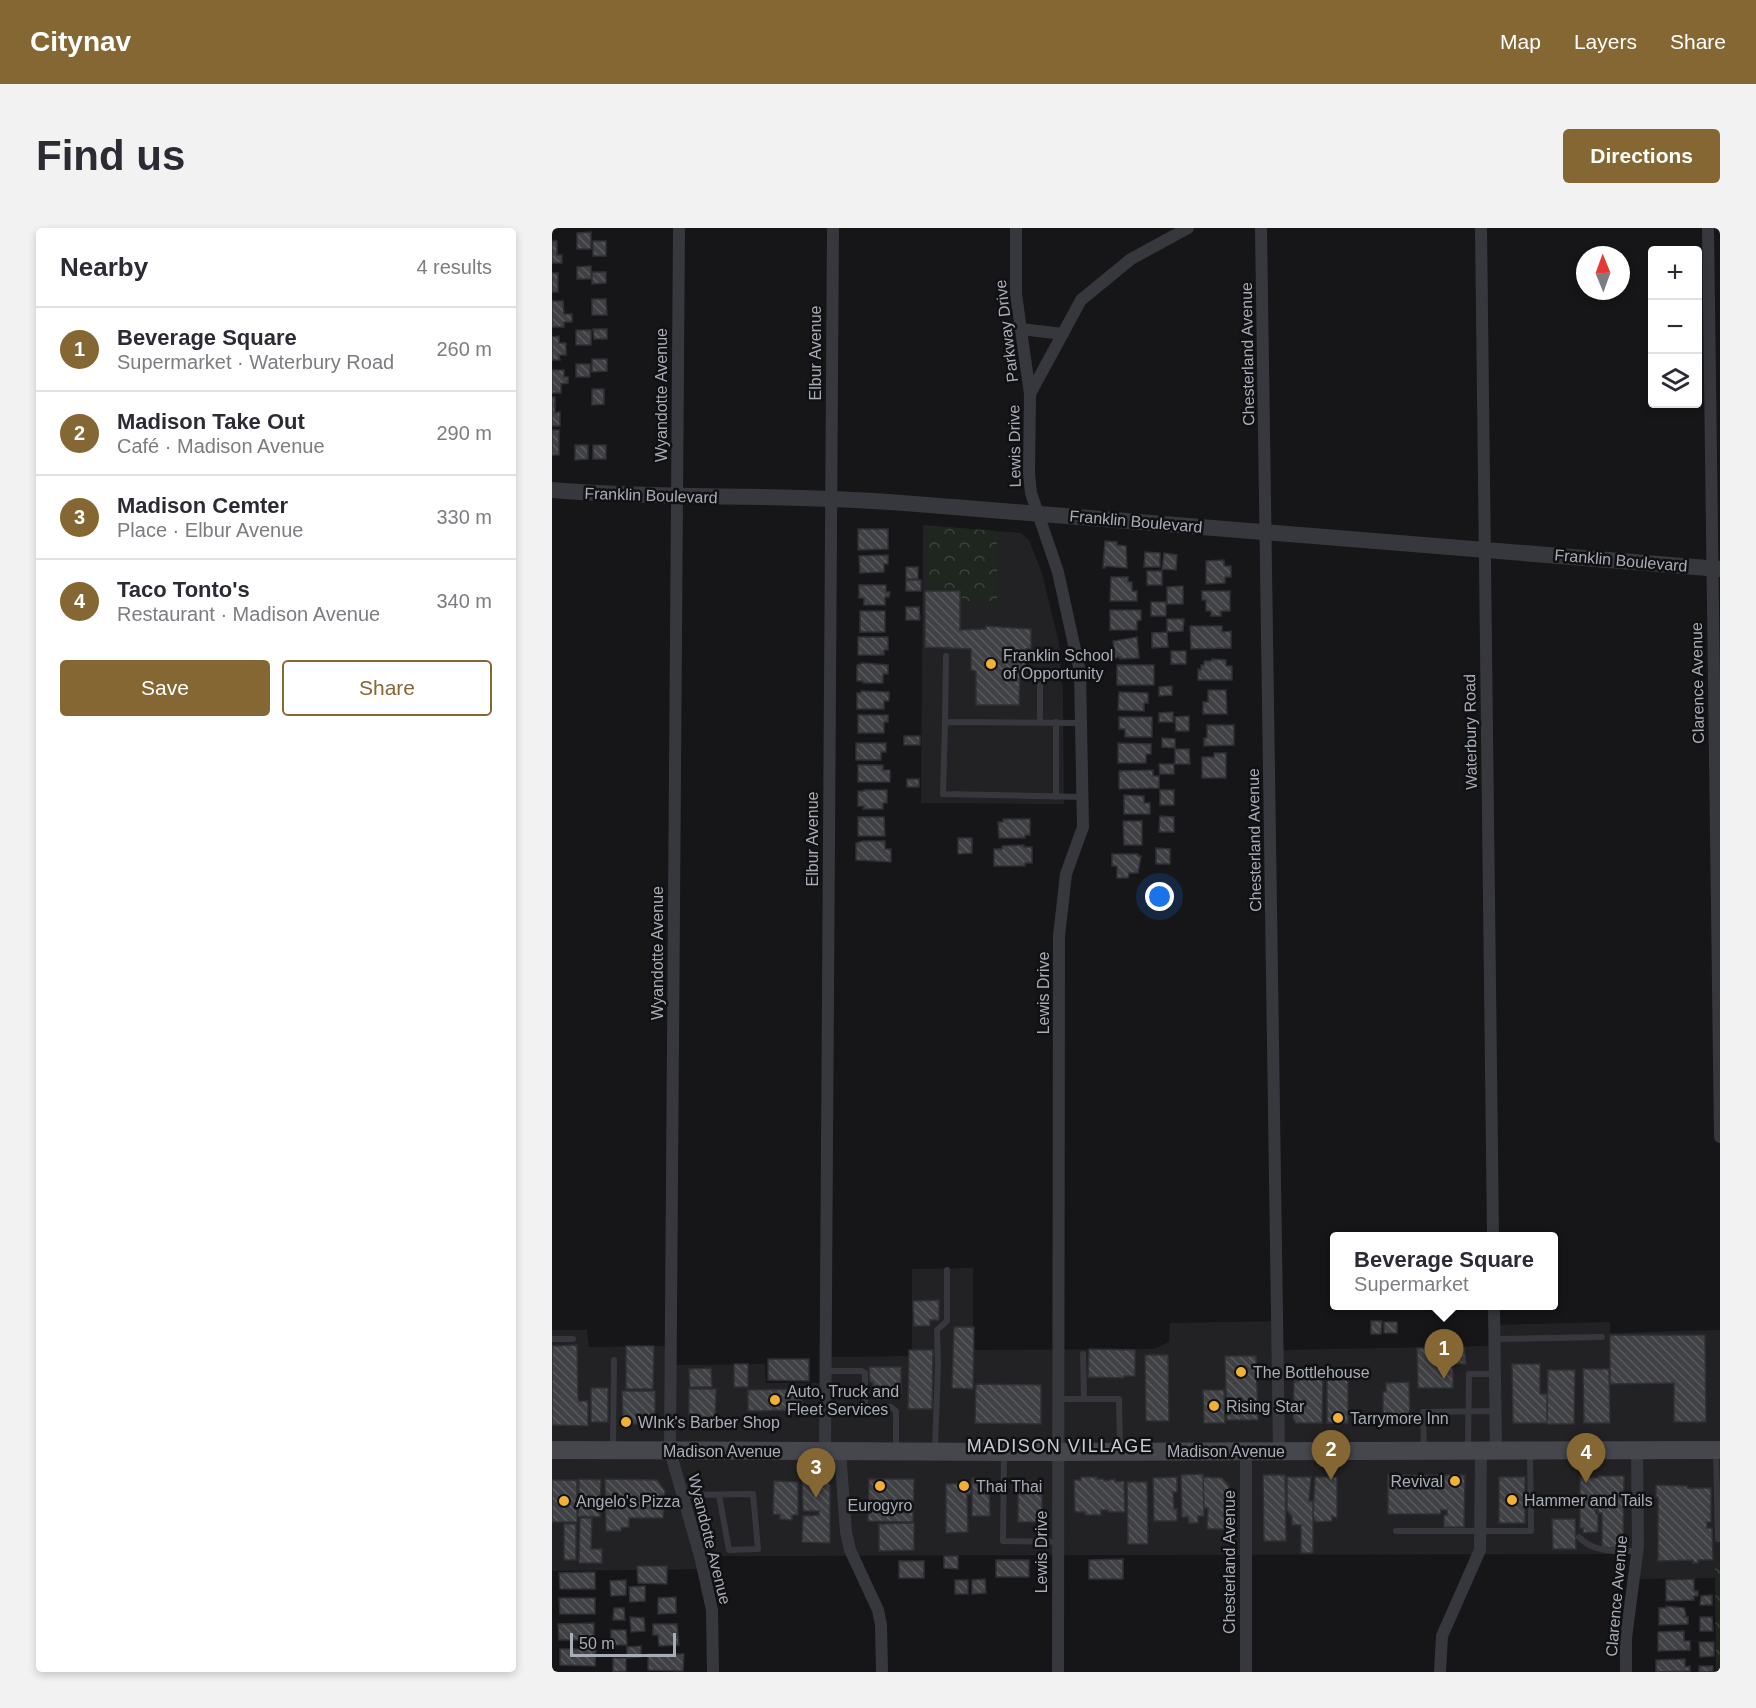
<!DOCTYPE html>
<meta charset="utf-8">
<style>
:root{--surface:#fff;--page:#f2f2f3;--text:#2b2b33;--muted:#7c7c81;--line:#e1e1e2;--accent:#856733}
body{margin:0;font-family:Helvetica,sans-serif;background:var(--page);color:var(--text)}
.controls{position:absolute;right:18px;top:18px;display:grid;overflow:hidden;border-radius:6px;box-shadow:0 3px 9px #0003}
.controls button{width:54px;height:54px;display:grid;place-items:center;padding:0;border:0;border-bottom:2px solid var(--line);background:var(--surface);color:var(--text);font:30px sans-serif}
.compass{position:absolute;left:1024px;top:18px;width:54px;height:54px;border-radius:50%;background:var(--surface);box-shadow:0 3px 9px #0003;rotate:359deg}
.scale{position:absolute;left:18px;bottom:15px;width:106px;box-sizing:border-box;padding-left:6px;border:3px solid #a8adb8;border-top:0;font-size:16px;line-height:21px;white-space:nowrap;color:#a8adb8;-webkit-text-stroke:4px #111113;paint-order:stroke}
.you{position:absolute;left:608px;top:669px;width:21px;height:21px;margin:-15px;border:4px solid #fff;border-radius:50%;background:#1a73e8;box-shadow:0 0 0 9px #1a73e833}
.badge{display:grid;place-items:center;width:39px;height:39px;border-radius:50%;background:var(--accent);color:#fff;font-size:20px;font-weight:700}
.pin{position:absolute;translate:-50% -50px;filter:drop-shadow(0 2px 3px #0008)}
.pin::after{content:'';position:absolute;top:32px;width:21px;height:18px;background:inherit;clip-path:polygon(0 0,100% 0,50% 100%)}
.popup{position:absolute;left:778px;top:1004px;width:228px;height:78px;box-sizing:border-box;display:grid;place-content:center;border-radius:6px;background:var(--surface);filter:drop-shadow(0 2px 4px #0005);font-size:20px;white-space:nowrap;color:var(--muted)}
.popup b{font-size:22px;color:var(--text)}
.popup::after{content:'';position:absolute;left:50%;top:100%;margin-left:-12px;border:12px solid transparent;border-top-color:var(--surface)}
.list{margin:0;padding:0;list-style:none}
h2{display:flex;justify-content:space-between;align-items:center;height:78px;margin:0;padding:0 24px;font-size:26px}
h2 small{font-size:20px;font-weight:400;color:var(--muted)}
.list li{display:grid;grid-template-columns:39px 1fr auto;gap:18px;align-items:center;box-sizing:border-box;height:84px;padding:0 24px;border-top:2px solid var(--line)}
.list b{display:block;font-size:22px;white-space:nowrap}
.list p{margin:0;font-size:20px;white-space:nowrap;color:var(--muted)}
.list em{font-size:20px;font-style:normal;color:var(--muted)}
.actions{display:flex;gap:12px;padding:18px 24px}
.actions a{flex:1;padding:14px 0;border:2px solid var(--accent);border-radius:6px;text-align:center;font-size:21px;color:var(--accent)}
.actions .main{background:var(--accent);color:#fff}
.icon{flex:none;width:33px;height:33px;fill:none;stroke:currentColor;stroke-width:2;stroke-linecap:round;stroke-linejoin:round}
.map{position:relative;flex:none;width:1168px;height:1444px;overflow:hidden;border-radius:6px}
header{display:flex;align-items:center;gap:36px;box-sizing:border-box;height:84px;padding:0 30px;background:var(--accent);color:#fff}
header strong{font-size:28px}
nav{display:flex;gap:33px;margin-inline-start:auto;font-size:21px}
.intro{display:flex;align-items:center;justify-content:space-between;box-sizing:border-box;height:144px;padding:0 36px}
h1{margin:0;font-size:42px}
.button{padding:15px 27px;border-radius:6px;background:var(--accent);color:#fff;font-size:21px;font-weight:700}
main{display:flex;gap:36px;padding:0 36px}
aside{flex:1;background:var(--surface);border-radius:6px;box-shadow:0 3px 9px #0003}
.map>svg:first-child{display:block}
.built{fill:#222225}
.forest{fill:url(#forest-crowns)}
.building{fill:url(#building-back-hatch);stroke:#303034;stroke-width:1.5}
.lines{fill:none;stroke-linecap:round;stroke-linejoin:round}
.service{stroke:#37383d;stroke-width:6}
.minor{stroke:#37383d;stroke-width:12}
.tertiary{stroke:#37383d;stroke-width:16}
.secondary{stroke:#45474d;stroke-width:18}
.poi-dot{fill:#f2b134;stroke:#111113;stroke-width:2}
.labels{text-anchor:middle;stroke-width:5;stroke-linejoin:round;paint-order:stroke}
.street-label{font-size:16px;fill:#a8adb8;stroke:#111113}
.poi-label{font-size:16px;fill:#a8adb8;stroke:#111113;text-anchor:start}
.neighbourhood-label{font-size:18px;letter-spacing:1.5px;fill:#c9ccd4;stroke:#111113}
</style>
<header>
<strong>Citynav</strong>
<nav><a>Map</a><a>Layers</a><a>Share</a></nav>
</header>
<div class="intro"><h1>Find us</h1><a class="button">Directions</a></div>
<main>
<aside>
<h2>Nearby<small>4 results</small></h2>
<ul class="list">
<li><span class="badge">1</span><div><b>Beverage Square</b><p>Supermarket · Waterbury Road</p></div><em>260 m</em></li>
<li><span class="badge">2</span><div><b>Madison Take Out</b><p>Café · Madison Avenue</p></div><em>290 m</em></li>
<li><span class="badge">3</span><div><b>Madison Cemter</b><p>Place · Elbur Avenue</p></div><em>330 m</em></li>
<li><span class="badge">4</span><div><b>Taco Tonto's</b><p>Restaurant · Madison Avenue</p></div><em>340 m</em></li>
</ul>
<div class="actions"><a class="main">Save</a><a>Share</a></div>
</aside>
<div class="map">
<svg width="1168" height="1444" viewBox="0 0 1168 1444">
<defs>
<pattern id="forest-crowns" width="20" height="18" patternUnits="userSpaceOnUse" patternTransform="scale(1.5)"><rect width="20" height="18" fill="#1e261f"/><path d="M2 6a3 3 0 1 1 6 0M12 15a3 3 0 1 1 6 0" fill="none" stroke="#3c433d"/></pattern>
<pattern id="building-back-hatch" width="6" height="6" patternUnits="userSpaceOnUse" patternTransform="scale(1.5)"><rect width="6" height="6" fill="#404145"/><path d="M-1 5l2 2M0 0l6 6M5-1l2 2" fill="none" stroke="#595a5e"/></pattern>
</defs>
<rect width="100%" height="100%" fill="#161618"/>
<!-- built -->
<path class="built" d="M371,297l98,8 8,7 13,33 17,70 4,49 1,112 -143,-1z
M421,1040v82l181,-1 15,-7 1,-19 110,-2 1,29 210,-4v-21l119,-3v11l110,-3v232h-5l1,16 -78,1 3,-25 -933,2 3,13 -159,2v-241h35l2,17 85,-1v19l91,-1 1,19h63v-26l83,-1v-87z"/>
<!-- forest -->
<path class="forest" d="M376,298l69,5v70h-35v-11l-35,-1z
M1163,1334h5v110h-4z"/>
<!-- building -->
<path class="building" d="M39,4v17h-14v-16z
M0,13h5v14h5v8h-10z
M41,13h13v15h-13z
M39,38v13h-14v-12z
M40,44h14v11l-14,1z
M0,45h6v19h-6z
M40,71h14l1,16h-15z
M0,73h11l1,13h8v8h-8v5h-12z
M41,101h14v10h-13z
M24,102h15v15h-15z
M7,108v7h7v12h-7l1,5h-8v-23z
M40,131h15v12l-15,1z
M24,136h14v13h-14z
M0,142h12v7h4v6l-7,1v9h-9z
M40,161h12v15l-12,1z
M0,169h3v16l5,-1v14h-8z
M0,202h7v25h-7z
M23,217h13v14l-13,1z
M41,217h13v14h-13z
M306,301h30v20l-30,1z
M553,313l12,1v3l9,1 1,22 -22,-2v2h-2z
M593,324l15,1v14h-16z
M612,325l13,2 -1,15 -14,-1z
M336,327v9h-4v8l-24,1 -1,-17z
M672,332v6h7v11h-6v6l-19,1v-23z
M354,339h12v12h-12z
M595,343h15v14h-15z
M559,349h17v5h4v9h5v10h-27z
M354,352h15v11h-15z
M307,357h27v7h4l-1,5h-4v8h-21v-7h-5z
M631,358v18h-16v-17z
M373,363h35v39l26,-1v-3l45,3v20h-5l-1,22h-5l-1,34h-43v-34l-5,-1v-21l-46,-2z
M650,363h28v20h-9v5h-10v-5h-5v-11h-4z
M599,374h15v14h-15z
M354,379h13l1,13h-14z
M558,382h31v10l-4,1v9h-27z
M308,383h25v21h-25z
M615,391h17l-1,12 -16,1z
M638,398h32v6l9,-1v17l-40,1z
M615,404l1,15 -16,1v-15z
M306,409h30v13h-4v5h-26z
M585,409l2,21 -19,1v-2l-5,1 -2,-17z
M619,423h15v13h-15z
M660,431l14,1v6h6v14h-34v-11l3,1v-5h3v-4h8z
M311,435l25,2v9h-5v9h-20v-2h-6v-16z
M565,437h37v20h-37z
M620,458v9l-13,1v-9z
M656,462h18l1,24h-24v-12h5z
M309,463l28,1v9h-5v8h-27v-16h4z
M567,464l29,1v10h-4v8l-26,-1z
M621,484v10h-14v-9z
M306,487h30v7h-4v11h-26z
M637,488v15h-13l-1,-14z
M567,489h33v20h-27v-8h-6z
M655,497h27v20l-30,1v-8h3z
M352,508h16v9h-16z
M610,510l13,1v9l-13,-1z
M304,515h30v9h-5v8h-25z
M566,515l33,1v10h-5v9h-28z
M623,521h14l1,15h-15z
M662,525h12v25h-24v-21h12z
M607,536h15v10h-14z
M306,537h25v5h7v12h-32z
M601,542v6h6v12l-40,1v-18z
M355,551h12v8h-12z
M312,562h23v13h-4v6h-20l1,-3h-6v-15h6z
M608,562h14v15h-14z
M572,567l20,1v7h6v11h-26z
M608,588l14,1v15h-15z
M306,589h26l1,19h-27z
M451,591h27v16h-5v3h-26l-1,-16h5z
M571,593h19v24h-18z
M406,610h14v15l-14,1z
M311,613h22v8h6v13l-35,-2v-17z
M472,617v2h8v16h-7v3h-31v-17h8v-3z
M604,620l14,1v15h-14z
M560,626h26v2h3l-3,17h-9l-1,5h-11v-12h-5z
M387,1072v20h-9v6h-16l-1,-25z
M819,1093h11l-1,13h-10z
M832,1094h13v11h-13z
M402,1099h20l-1,62 -21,-1z
M1058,1107h95l1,87h-32v-39l-64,1z
M25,1117l1,52 1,4h9v25l-36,-1v-79z
M74,1118h28l-1,43h-27z
M865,1120h48l1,16h-13v24h-35z
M537,1121l46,1v26h-11v2l-36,-1z
M357,1122h24l-1,59h-24z
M593,1127h23l1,66h-23z
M673,1128h31l2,64h-31z
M216,1131h41v22l-41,-1z
M182,1136h14v23h-14z
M960,1136h28v30h7v29h-34z
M317,1139h32v26h-13v6h-11v-8h-4v-9h-3z
M159,1140l1,19h-22l-1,-18z
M1031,1141h26l1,54h-26z
M996,1142h27l-1,54h-27z
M747,1148l24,1 -1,46h-26l-3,-5 1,-37h5z
M775,1152h21v43h-21z
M857,1154l1,42 -27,1v-33h3v-9z
M424,1156l65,1v39l-66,-1z
M39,1160h17v34h-17z
M137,1161h27l-1,36 -26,-1z
M250,1161v21l-54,1v-21z
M651,1162h21l1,33h-21z
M70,1163h33v33h-32z
M651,1246l1,42h-6v7h-9l-1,-6h-6l-1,-42z
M711,1247h22l1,66h-22z
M836,1247h77l-1,52h-20v-12h3v-5h-6v4h-53z
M1046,1248h26l-1,73 -21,-2v-34h-4v-3h-3l1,4 2,1v17l-15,1v-5h-3v-51l18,1z
M273,1249l5,8v58l-28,-1 1,-26 16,-1v-4h-16l-1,-33z
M529,1249h16v2h7v2l11,-2v3l9,-1 1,31h-17v-2h-7v5h-16v-3h-10l-1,-32h7z
M625,1249v15h-4l1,17h3v12h-23l-1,-43z
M651,1249l19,1 7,8v43h-22l1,-21h-4z
M735,1249h24l-2,24h4v52h-12v-28h-9v-8l-5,-7z
M763,1249h22v41l-5,-2v5l-16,1 -3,-5z
M947,1249h26v46h-26z
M420,1250h17l1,38h-18z
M27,1251l22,1 -1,37 -22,-1z
M53,1251l52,1 8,11 -2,27h-34v9l-8,1v3h-15z
M317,1251h45l-1,43 -45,-1z
M0,1252h25v42h-25z
M222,1253l24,1v33h-6v5l-12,-1v-4l-7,-1z
M466,1253h24v41h-24z
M575,1254h20l1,62h-20z
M419,1255v11l-4,1 1,37 -22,1v-49z
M1104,1257l31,1v2h24v34h-4v6h5l1,32h-15v3h-5v-3l-35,1v-64h-2z
M28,1290h12l-1,31h11v14h-23z
M1000,1291h23l1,30h-23z
M362,1295v27l-35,1v-27z
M12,1296h12v36h-12z
M392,1328h14v13l-14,-1z
M571,1331v20h-34v-19z
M444,1332h33v17h-33z
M347,1333h25v17h-25z
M85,1338h30v18l-29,-1z
M43,1344v17h-35l-1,-16z
M433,1351l1,14 -14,1v-14z
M1142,1351v12h4v5h-4v4l-28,1v-21z
M74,1352v15l-15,1 -1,-15z
M403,1352h13v14h-13z
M93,1358v15l-15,1 -1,-15z
M1160,1367v10h-12l1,-9z
M124,1369v16l-18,1v-16z
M7,1370h36v16h-35z
M1114,1378l18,2 2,7 -2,2h4v7l-29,1v-17h7z
M62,1380h10l1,12h-12z
M78,1389l14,1 1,13 -14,1z
M1148,1389h12l1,14h-13z
M42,1395v17h-35l-1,-16z
M101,1396h24l2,21 -20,1 -1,-11h-5z
M59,1402h15l1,15h-16z
M1132,1403v10h6v9l-32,1v-19z
M1147,1414h15v14l-14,1z
M89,1418v11l-14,1v-11z
M8,1421h36l-1,17 -35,-1z
M96,1426h36l-1,17 -35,-1z
M61,1430h13v13l-13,1z
M1133,1431v8l5,-1v5l-34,1v-12z
M1147,1438h14v6h-14z"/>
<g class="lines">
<!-- service -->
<path class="service" d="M393,494l1,-66
M488,494v-41
M504,494v75
M529,495l-136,-1 -2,72 139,3
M0,1111h21
M943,1111l107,-2
M531,1126l1,45
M274,1143h36l3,2v34
M506,1171h61l1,49
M274,1179h65l5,4v39
M61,1219l1,-87
M383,1220l3,-83 -1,-35 10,-9v-51
M872,1222l-1,-38 73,-1
M916,1222l1,-76h26
M1164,1225l2,86h2
M452,1227l-1,86 55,1
M131,1267l70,-1 5,55 -29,1 -10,-55
M844,1303h135l-1,-78
M1027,1309c14,16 38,14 58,14"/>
<!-- minor -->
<path class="minor" d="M127,0l-9,1223 30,105 12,54 1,62
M464,0v66l14,100
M709,0l18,1223
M929,0l12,1008
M1156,0l12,909
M469,101l42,5
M942,1078l2,145
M273,1223l8,-1223
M288,1223l6,81 4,18 28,60 3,15 1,47
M506,1444l1,-736 7,-62 17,-47 -3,-155 -22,-100 -27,-79 -2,-20 1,-79 51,-94 50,-41 57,-31
M694,1444v-221
M888,1444l2,-36 38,-86 1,-99
M1074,1444v-34l12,-92 -1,-96"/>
<!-- tertiary -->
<path class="tertiary" d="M0,262c93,8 186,5 279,9 41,1 82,5 123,8l766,62"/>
<!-- secondary -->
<path class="secondary" d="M0,1222l491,2 677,-2"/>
</g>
<!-- markers -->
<g class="poi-dot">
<circle cx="439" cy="436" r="6"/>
<circle cx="689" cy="1144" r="6"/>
<circle cx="223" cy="1172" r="6"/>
<circle cx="662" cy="1178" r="6"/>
<circle cx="786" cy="1190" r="6"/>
<circle cx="74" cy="1194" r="6"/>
<circle cx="903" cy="1253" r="6"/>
<circle cx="328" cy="1258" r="6"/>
<circle cx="412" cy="1258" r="6"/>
<circle cx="960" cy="1272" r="6"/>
<circle cx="12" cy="1273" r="6"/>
</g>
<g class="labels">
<!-- street labels -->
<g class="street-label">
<text transform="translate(454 103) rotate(-97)" y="6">Parkway Drive</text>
<text transform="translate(263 125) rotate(-90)" y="6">Elbur Avenue</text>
<text transform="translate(695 126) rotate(-91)" y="6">Chesterland Avenue</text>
<text transform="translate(109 167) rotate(-90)" y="6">Wyandotte Avenue</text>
<text transform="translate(462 218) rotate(-91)" y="6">Lewis Drive</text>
<text transform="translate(99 267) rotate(2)" y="6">Franklin Boulevard</text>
<text transform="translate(584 293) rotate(5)" y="6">Franklin Boulevard</text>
<text transform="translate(1069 332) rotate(5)" y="6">Franklin Boulevard</text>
<text transform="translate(1145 455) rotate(-91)" y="6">Clarence Avenue</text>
<text transform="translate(918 504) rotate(-91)" y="6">Waterbury Road</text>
<text transform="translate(260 611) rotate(-90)" y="6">Elbur Avenue</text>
<text transform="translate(702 612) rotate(-91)" y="6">Chesterland Avenue</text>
<text transform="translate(105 725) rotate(-90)" y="6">Wyandotte Avenue</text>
<text transform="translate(491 765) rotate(-90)" y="6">Lewis Drive</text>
<text x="170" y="1229">Madison Avenue</text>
<text x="674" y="1229">Madison Avenue</text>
<text transform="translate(158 1311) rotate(76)" y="6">Wyandotte Avenue</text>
<text transform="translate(489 1324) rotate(-90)" y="6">Lewis Drive</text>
<text transform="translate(677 1334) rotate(-90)" y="6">Chesterland Avenue</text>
<text transform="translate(1064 1368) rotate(-85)" y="6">Clarence Avenue</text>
</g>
<!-- poi labels -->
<g class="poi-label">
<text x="451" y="433">Franklin School<tspan x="451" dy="18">of Opportunity</tspan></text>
<text x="701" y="1150">The Bottlehouse</text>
<text x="235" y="1169">Auto, Truck and<tspan x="235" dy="18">Fleet Services</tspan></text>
<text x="674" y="1184">Rising Star</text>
<text x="798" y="1196">Tarrymore Inn</text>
<text x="86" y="1200">WInk's Barber Shop</text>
<text x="891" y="1259" text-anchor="end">Revival</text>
<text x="424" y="1264">Thai Thai</text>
<text x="972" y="1278">Hammer and Tails</text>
<text x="24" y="1279">Angelo's Pizza</text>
<text x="328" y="1283" text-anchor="middle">Eurogyro</text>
</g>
<!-- neighbourhood labels -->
<g class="neighbourhood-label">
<text x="508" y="1224">MADISON VILLAGE</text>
</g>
</g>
</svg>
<div class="controls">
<button>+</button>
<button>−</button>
<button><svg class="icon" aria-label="layers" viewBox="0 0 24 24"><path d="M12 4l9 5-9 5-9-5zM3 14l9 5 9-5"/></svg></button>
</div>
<svg class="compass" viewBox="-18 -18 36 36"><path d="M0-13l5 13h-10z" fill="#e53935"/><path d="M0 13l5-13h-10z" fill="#7c7c81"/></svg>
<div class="scale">50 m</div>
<div class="you"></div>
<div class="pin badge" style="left:892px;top:1151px">1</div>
<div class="popup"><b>Beverage Square</b>Supermarket</div>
<div class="pin badge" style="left:779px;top:1252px">2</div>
<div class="pin badge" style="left:264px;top:1270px">3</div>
<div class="pin badge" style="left:1034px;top:1255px">4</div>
</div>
</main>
